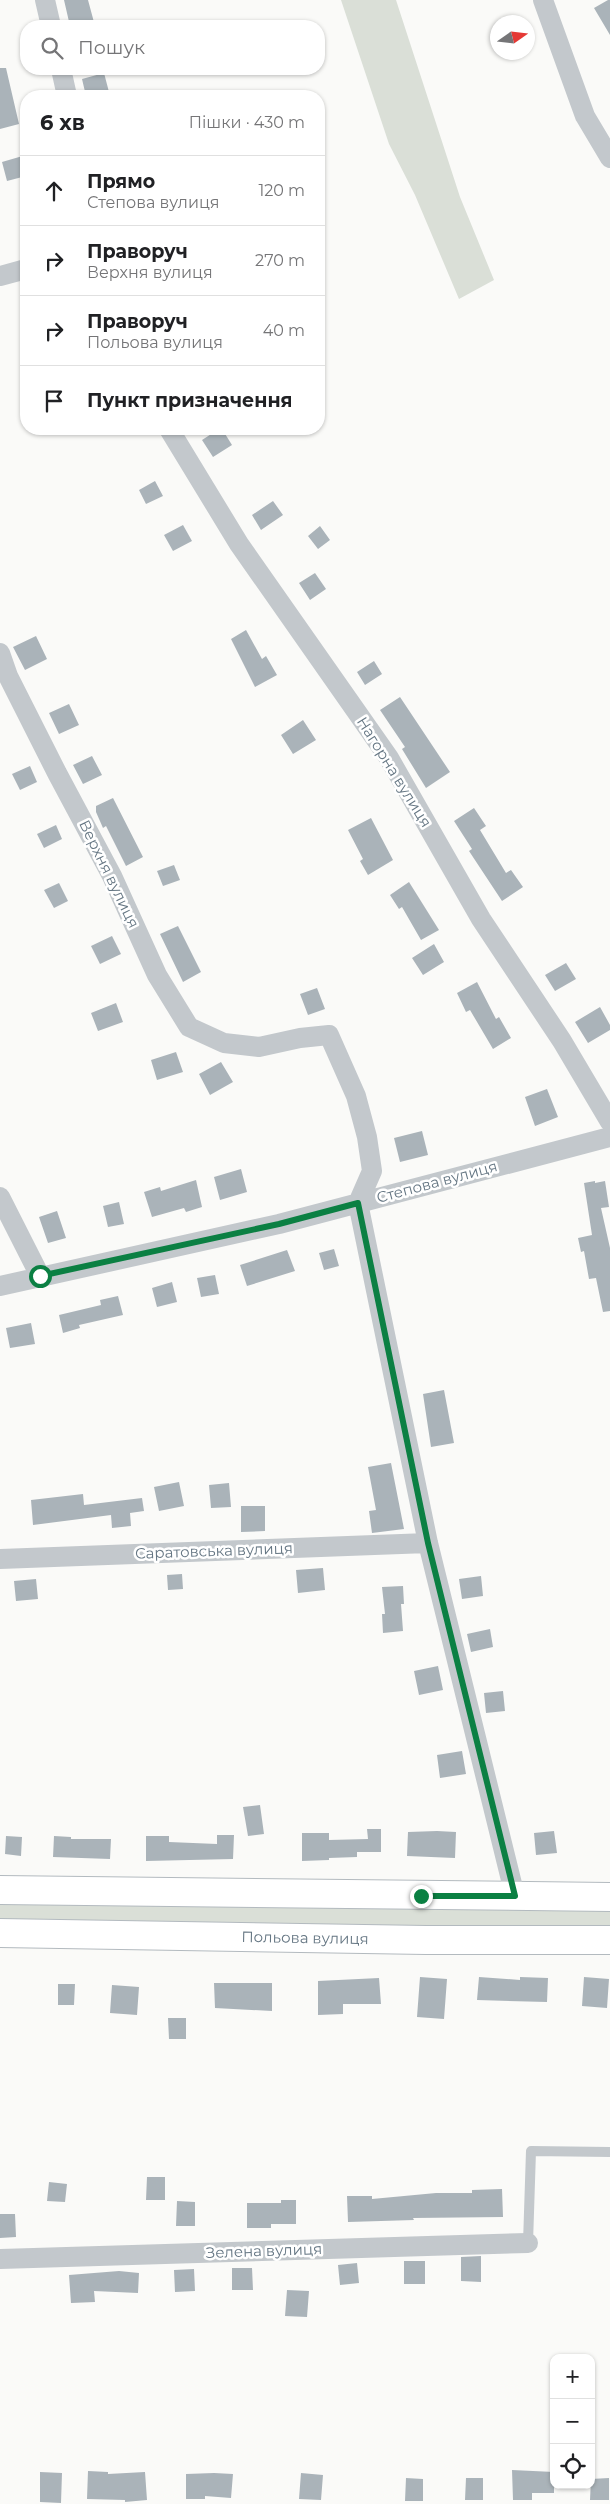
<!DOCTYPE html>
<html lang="uk">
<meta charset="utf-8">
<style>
:root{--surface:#fff;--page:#f2f2f2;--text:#202124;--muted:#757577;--line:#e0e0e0}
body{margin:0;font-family:Montserrat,sans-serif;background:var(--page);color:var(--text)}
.controls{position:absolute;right:15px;bottom:15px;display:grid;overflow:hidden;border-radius:10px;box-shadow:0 1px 4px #0004}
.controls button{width:45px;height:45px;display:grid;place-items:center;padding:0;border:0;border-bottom:1px solid var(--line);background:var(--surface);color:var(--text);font:25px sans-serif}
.compass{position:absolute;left:490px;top:15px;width:45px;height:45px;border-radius:50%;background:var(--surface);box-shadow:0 1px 4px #0004;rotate:76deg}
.stop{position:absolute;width:15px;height:15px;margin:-11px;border:4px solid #0b8043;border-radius:50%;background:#fff}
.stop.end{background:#0b8043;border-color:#fff;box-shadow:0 1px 5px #0008}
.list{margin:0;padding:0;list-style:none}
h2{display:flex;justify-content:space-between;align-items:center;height:65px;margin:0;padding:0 20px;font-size:21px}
h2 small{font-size:16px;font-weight:400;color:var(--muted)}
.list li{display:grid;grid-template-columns:32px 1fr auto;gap:15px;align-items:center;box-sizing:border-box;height:70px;padding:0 20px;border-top:1px solid var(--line)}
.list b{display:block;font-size:19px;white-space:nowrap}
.list p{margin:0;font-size:16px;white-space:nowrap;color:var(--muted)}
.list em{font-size:16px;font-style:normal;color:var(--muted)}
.icon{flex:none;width:28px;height:28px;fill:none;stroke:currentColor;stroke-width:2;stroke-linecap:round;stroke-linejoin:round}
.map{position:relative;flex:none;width:610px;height:2504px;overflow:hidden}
.search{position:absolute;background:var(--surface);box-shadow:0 1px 4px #0004;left:20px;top:20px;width:305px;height:55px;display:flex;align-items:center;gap:12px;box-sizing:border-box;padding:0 18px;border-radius:20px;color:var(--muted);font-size:19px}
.panel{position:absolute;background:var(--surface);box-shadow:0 1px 4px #0004;left:20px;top:90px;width:305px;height:345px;border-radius:20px}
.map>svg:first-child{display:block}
.green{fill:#dadfd7}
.building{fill:#aab3b9}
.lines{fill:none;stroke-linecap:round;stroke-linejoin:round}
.secondary-casing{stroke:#b3babf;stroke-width:30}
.lane{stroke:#c3c8cc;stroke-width:10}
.street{stroke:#c3c8cc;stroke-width:20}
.secondary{stroke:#fff;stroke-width:28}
.route{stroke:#0b8043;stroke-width:6}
.labels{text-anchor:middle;stroke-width:5;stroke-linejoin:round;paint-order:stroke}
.street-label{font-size:15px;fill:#657683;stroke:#fff}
</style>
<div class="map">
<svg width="610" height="2504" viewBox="0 0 610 2504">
<rect width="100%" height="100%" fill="#fafaf8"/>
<!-- green -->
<path class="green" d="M341,0h55l64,197 34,83 -35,19 -44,-104 -26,-51z
M0,1898l610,6v29l-610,-10z"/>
<!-- building -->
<path class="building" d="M64,0h24l7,26h-25z
M608,0h2v35l-16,-27z
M0,68h6l13,56 -19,5z
M104,73l5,19 -23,4 -4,-17z
M26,155v21l-19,5 -5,-19z
M219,429h3l10,16 -19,12 -11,-17z
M155,481l8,15 -17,8 -7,-14z
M273,501l10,14 -22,15 -9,-15z
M183,525l9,16 -19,10 -9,-16z
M320,526l10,14 -12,9 -10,-13z
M315,573l11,16 -16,11 -11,-17z
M246,630l16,29 4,-3 11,19 -22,12 -24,-48z
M36,636l11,23 -22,11 -12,-23z
M374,661l8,13 -17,11 -8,-13z
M400,697l50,75 -24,16 -24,-39 3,-2 -25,-37z
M69,704l10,21 -20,9 -10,-21z
M303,720l13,20 -23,14 -12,-19z
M92,756l10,19 -19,9 -10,-19z
M30,766l7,16 -17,8 -8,-16z
M113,798l30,59 -17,9 -20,-40 -3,2 -7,-16v-6z
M474,808l12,18 -6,4 26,43 5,-3 12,17 -21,14 -33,-50 3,-2 -18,-28z
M371,818l22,42 -25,15 -8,-14 3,-2 -15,-29z
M56,825l6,14 -18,9 -7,-14z
M174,865l6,15 -17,6 -6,-15z
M409,882l30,48 -18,10 -19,-33 -3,2 -9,-14z
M59,883l9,18 -14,7 -10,-18z
M178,926l23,46 -18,10 -23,-48z
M112,936l9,18 -21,10 -9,-18z
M434,944l10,18 -21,13 -11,-17z
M566,963l10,16 -21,12 -10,-16z
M477,982l19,37 3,-2 12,21 -18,11 -23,-39 -4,2 -9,-19z
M317,988l8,21 -17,6 -8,-21z
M116,1003l7,19 -25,9 -7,-18z
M600,1007l10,18v5l-22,13 -13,-21z
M176,1052l7,20 -26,8 -6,-20z
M221,1062l12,20 -23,13 -11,-21z
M547,1089l11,28 -23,9 -10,-29z
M422,1131l6,24 -28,7 -6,-24z
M241,1169l6,23 -27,8 -6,-23z
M196,1180l6,27 -16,5 -2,-4 -32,9 -8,-25 16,-5 1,4z
M595,1181v2l10,-2 4,26 -8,1 9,40v63l-7,1 -7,-34 -7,1 -5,-28 -3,1 -3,-14 14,-3 -8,-52z
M119,1202l5,22 -16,3 -5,-21z
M57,1211l9,27 -18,5 -9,-26z
M334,1249l5,17 -15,4 -5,-17z
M287,1250l8,21 -48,15 -7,-21z
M215,1275l4,19 -18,3 -4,-19z
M172,1282l5,20 -20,5 -5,-19z
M118,1296l5,19 -44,10 1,3 -17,5 -4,-18 42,-10 -1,-5z
M31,1323l4,21 -25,4 -4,-20z
M444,1390l10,53 -23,4 -8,-53z
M391,1463l13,66 -32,4 -3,-22 7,-1 -8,-43z
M179,1482l5,24 -25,5 -5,-24z
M229,1483l2,24 -20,1 -2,-23z
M83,1494l1,11 58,-7 2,13 -14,2 1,13 -19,2 -1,-13 -78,10 -2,-25z
M241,1506h24v25l-24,1z
M323,1568l2,22 -27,3 -2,-23z
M182,1574l1,15 -15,1 -1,-15z
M481,1576l2,20 -21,3 -3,-20z
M36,1579l2,20 -22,2 -2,-20z
M403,1586l1,18h-3l2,27 -20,2 -1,-19h3l-3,-27z
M490,1629l3,18 -22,5 -4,-18z
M438,1666l5,24 -24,5 -5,-24z
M503,1691l2,20 -19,2 -2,-20z
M462,1751l4,23 -26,4 -3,-23z
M260,1805l4,29 -16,2 -5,-29z
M367,1829h14v23h-24v5l-28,1v2l-27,1v-28h27v7l39,-1z
M437,1831l19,1 -1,26 -48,-2 1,-24z
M554,1831l3,22 -21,2 -2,-22z
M217,1835h17l-1,24 -87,2v-25h23v6l48,2z
M6,1836l16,1 -1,19 -16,-2z
M54,1836l17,1v2h40l-1,20 -57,-2z
M420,1977l27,2 -3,40 -27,-2z
M479,1977l41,3v-3l28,1 -1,24 -70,-2z
M584,1977l25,2 -2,29 -25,-2z
M379,1978l2,26h-38v10l-25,1v-34z
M214,1983h58v28l-57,-3z
M58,1984h17l-1,21h-16z
M112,1985l27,2 -2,28 -27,-2z
M168,2018h18v21h-17z
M147,2177h18v23h-19z
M49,2182l18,2 -2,18 -18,-1z
M502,2189l1,28 -90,1 1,2 -66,2 -1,-26h25v3l64,-6h36v-3z
M281,2200h15v24h-25v4h-24v-25h34z
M177,2201l18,1v24h-19z
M0,2214h15l1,23 -16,1z
M481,2256v26l-20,-1v-24z
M404,2261h21v23h-21z
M357,2263l2,20 -19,2 -2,-20z
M232,2268h20l1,22h-21z
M194,2269l1,22 -20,1 -1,-22z
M119,2271l20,2 -1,20 -44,-2 1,11 -24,1 -2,-28z
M287,2290l22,1 -2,26 -22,-1z
M512,2470l42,2v21h-22v7h-19z
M88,2471l20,1v2l37,-2 2,28 -22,2v-2l-38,-1z
M40,2472l22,1 -1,30 -21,-1z
M214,2473l19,1 -2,24 -26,-2v3h-19v-25z
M301,2473l22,2 -2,25 -22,-1z
M406,2478l17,1v22h-18z
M466,2478h17v22h-18z
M609,2478v22h-19l1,-21z"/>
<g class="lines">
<!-- secondary casing -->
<g class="secondary-casing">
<path id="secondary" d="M0,1890l610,7
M0,1933l426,7h184"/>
</g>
<!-- lane -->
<path class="lane" d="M528,2243l3,-92 79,1"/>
<!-- street -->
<path class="street" d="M45,0l6,26
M543,0l42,116 25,42
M61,69l6,27
M0,276l26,-7
M169,429l70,115 150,214 92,161 81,122 48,81
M0,653l8,23 49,97 55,103 45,99 32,52 35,16 35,4 41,-9 29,-3 27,61 11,41 5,34 -14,32 70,340 87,353
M0,1197l40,79
M0,1286l279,-62 331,-87
M0,1559l428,-16
M0,2259l528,-16"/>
<!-- secondary -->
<use href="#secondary" class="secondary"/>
</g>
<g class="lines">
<!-- route -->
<path class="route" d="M40,1276l239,-52 79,-21 70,340 87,353h-94"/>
</g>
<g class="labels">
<!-- street labels -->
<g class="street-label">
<text transform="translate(394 772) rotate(58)" y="5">Нагорна вулиця</text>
<text transform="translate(109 874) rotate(64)" y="5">Верхня вулиця</text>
<text transform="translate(437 1182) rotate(-15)" y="5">Степова вулиця</text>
<text transform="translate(214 1551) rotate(-2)" y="5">Саратовська вулиця</text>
<text transform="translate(305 1938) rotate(1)" y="5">Польова вулиця</text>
<text transform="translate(264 2251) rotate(-2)" y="5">Зелена вулиця</text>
</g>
</g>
</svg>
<div class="controls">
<button>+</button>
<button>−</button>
<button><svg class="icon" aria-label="locate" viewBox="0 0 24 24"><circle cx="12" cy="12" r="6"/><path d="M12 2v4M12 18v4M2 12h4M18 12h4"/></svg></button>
</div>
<svg class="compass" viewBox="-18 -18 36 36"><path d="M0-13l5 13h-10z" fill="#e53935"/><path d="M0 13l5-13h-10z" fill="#757577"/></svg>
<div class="stop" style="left:40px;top:1276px"></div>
<div class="stop end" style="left:421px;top:1896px"></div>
<div class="search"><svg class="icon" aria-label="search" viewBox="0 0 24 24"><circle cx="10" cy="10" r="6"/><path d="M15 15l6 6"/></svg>Пошук</div>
<section class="panel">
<h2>6 хв<small>Пішки · 430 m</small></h2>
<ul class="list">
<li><svg class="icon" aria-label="ahead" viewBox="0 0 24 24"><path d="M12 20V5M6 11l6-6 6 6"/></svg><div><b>Прямо</b><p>Степова вулиця</p></div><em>120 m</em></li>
<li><svg class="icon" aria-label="right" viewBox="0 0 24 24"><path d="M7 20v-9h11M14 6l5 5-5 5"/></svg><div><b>Праворуч</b><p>Верхня вулиця</p></div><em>270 m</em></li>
<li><svg class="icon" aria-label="right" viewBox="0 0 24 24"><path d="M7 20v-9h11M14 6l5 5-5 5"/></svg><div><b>Праворуч</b><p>Польова вулиця</p></div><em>40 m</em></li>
<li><svg class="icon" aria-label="arrive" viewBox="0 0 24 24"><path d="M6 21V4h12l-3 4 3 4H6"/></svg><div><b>Пункт призначення</b></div></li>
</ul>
</section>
</div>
